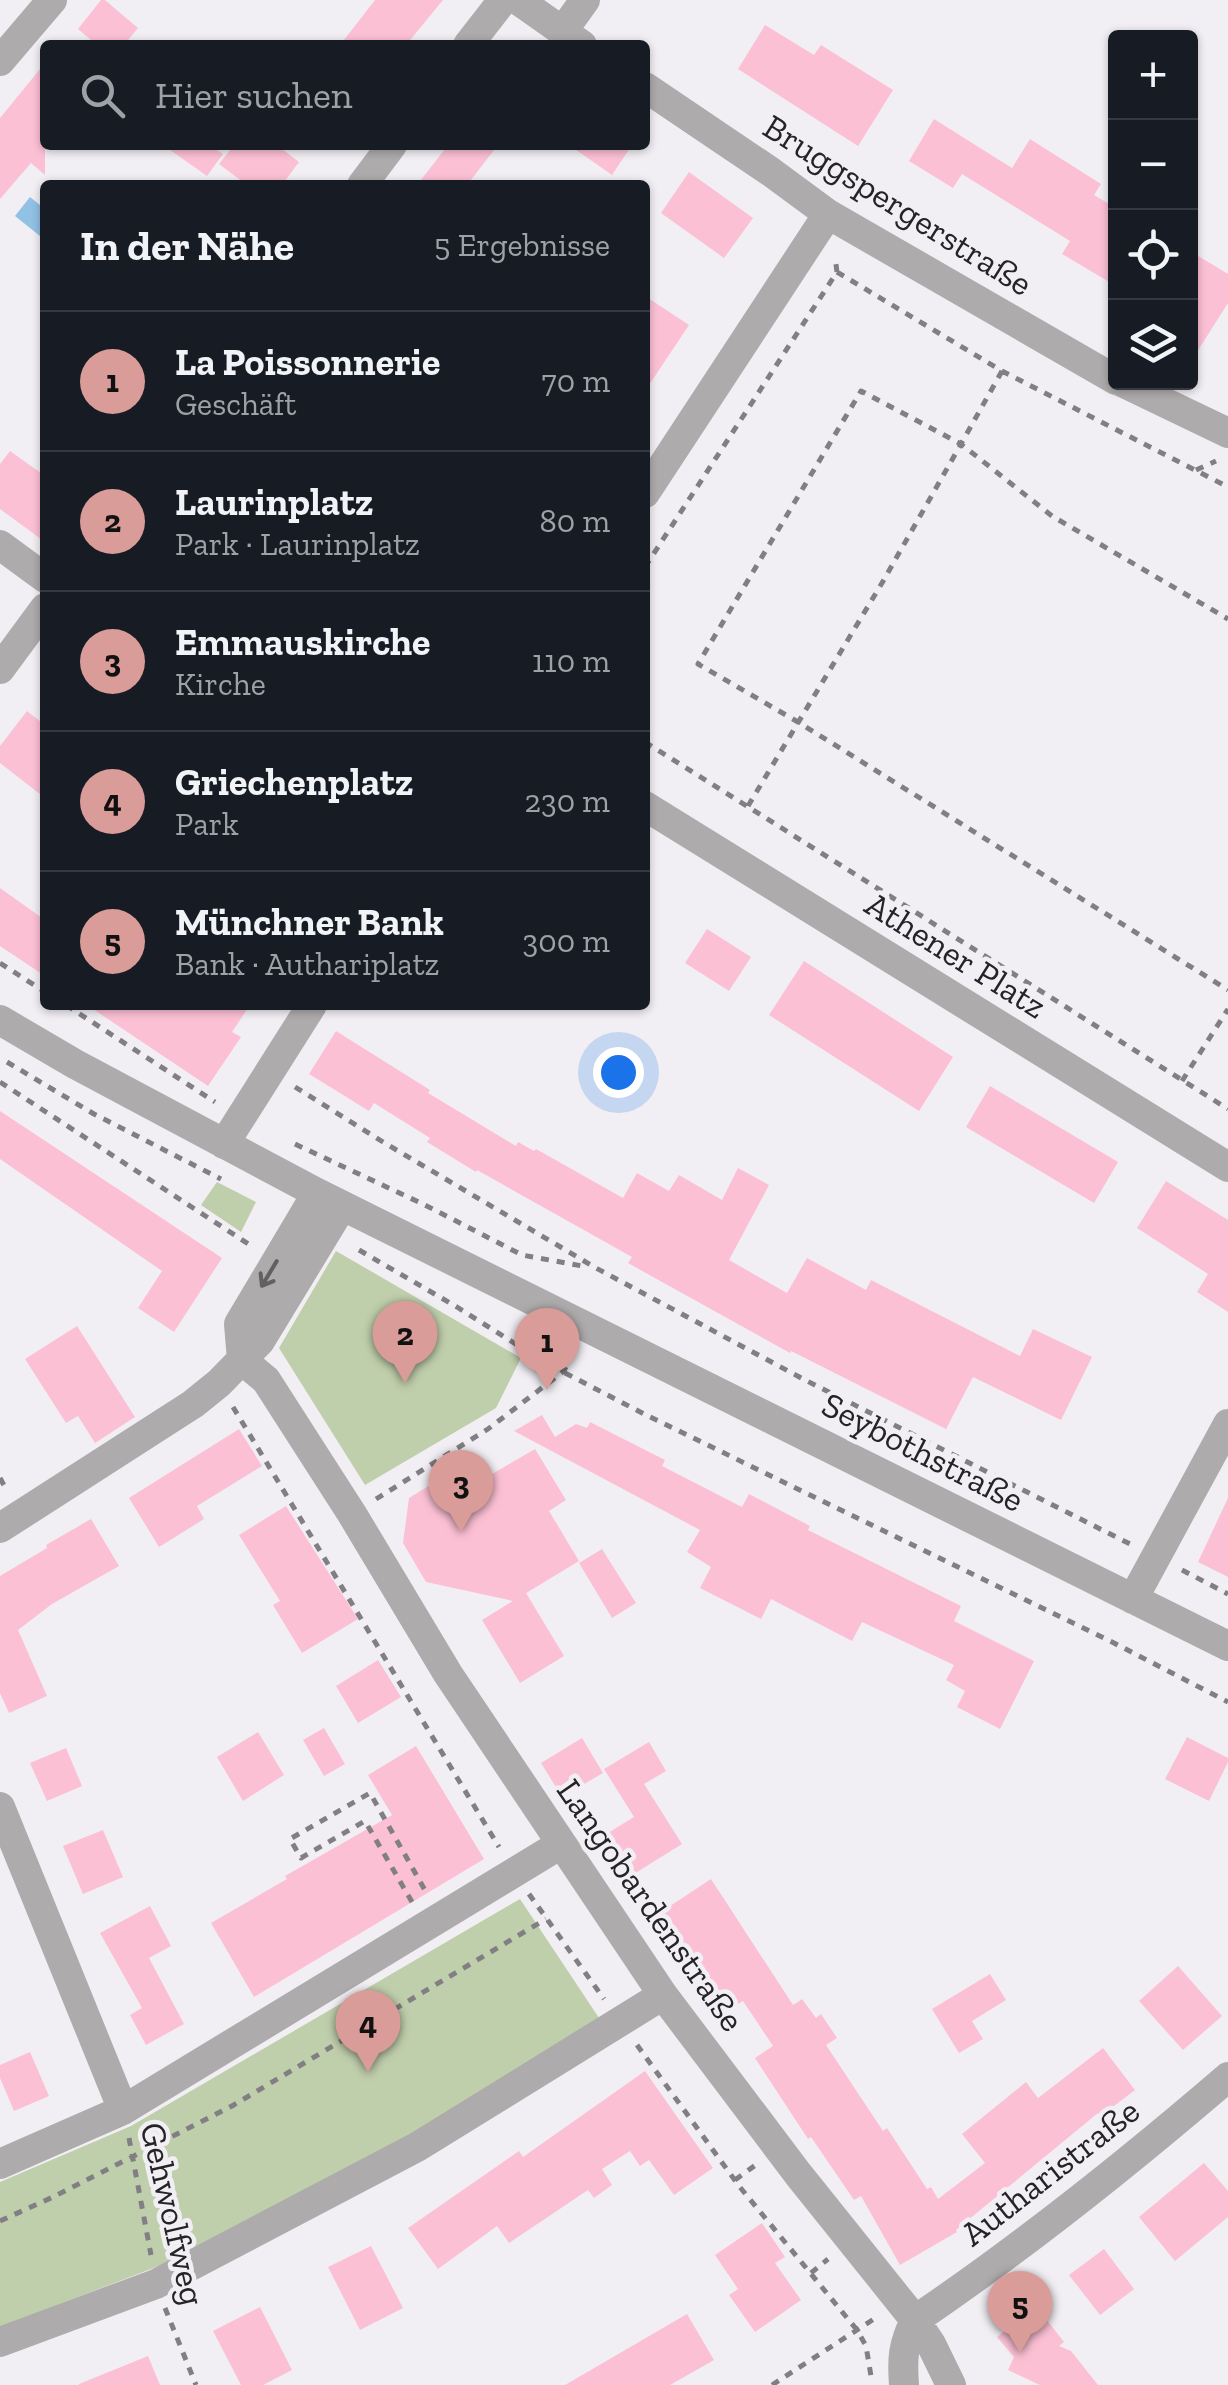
<!DOCTYPE html>
<html lang="de">
<meta charset="utf-8">
<style>
:root{--surface:#171b24;--page:#242831;--text:#f1f3f6;--muted:#9ea1a6;--line:#363941;--accent:#da9c98}
body{margin:0;font-family:"Zilla Slab",serif;background:var(--page);color:var(--text)}
.controls{position:absolute;right:30px;top:30px;display:grid;overflow:hidden;border-radius:10px;box-shadow:0 2px 8px #0004}
.controls button{width:90px;height:90px;display:grid;place-items:center;padding:0;border:0;border-bottom:2px solid var(--line);background:var(--surface);color:var(--text);font:50px sans-serif}
.you{position:absolute;left:618px;top:1072px;width:35px;height:35px;margin:-25px;border:8px solid #fff;border-radius:50%;background:#1a73e8;box-shadow:0 0 0 15px #1a73e833}
.badge{display:grid;place-items:center;width:65px;height:65px;border-radius:50%;background:var(--accent);color:#111;font-size:32px;font-weight:700}
.pin{position:absolute;translate:-50% -82px;filter:drop-shadow(0 2px 5px #0008)}
.pin::after{content:'';position:absolute;top:52px;width:35px;height:30px;background:inherit;clip-path:polygon(0 0,100% 0,50% 100%)}
.list{margin:0;padding:0;list-style:none}
h2{display:flex;justify-content:space-between;align-items:center;height:130px;margin:0;padding:0 40px;font-size:42px}
h2 small{font-size:32px;font-weight:400;color:var(--muted)}
.list li{display:grid;grid-template-columns:65px 1fr auto;gap:30px;align-items:center;box-sizing:border-box;height:140px;padding:0 40px;border-top:2px solid var(--line)}
.list b{display:block;font-size:38px;white-space:nowrap}
.list p{margin:0;font-size:32px;white-space:nowrap;color:var(--muted)}
.list em{font-size:32px;font-style:normal;color:var(--muted)}
.icon{flex:none;width:55px;height:55px;fill:none;stroke:currentColor;stroke-width:2;stroke-linecap:round;stroke-linejoin:round}
.map{position:relative;flex:none;width:1228px;height:2385px;overflow:hidden}
.search{position:absolute;background:var(--surface);box-shadow:0 2px 8px #0004;left:40px;top:40px;width:610px;height:110px;display:flex;align-items:center;gap:25px;box-sizing:border-box;padding:0 35px;border-radius:10px;color:var(--muted);font-size:38px}
.panel{position:absolute;background:var(--surface);box-shadow:0 2px 8px #0004;left:40px;top:180px;width:610px;height:830px;border-radius:10px}
.map>svg:first-child{display:block}
.green{fill:#bfceab}
.water{fill:#92c1e6}
.building{fill:#fcc0d4}
.lines{fill:none;stroke-linecap:round;stroke-linejoin:round}
.path{stroke:#817f83;stroke-width:5;stroke-dasharray:8 8;stroke-linecap:butt}
.minor{stroke:#aeabac;stroke-width:30}
.oneway{stroke:#626062}
.labels{text-anchor:middle;stroke-width:9;stroke-linejoin:round;paint-order:stroke}
.street-label{font-size:35px;fill:#242325;stroke:#f1eff4}
</style>
<div class="map">
<svg width="1228" height="2385" viewBox="0 0 1228 2385">
<rect width="100%" height="100%" fill="#f1eff4"/>
<!-- green -->
<path class="green" d="M217,1182l39,20 -15,30 -40,-27z
M336,1251l185,107 -25,50 -131,77 -86,-137z
M520,1899l79,119 -188,119 -247,127 -164,63v-145l131,-56z"/>
<!-- water -->
<path class="water" d="M30,197l15,12v31l-30,-24z"/>
<!-- building -->
<path class="building" d="M101,0h4l33,28 -14,17h-27l-19,-16z
M375,0h68l-37,45h-66z
M765,25l49,30 7,-10 72,45 -35,56 -120,-77z
M45,63v112l-14,-12 -31,36v-81z
M934,119l78,49 18,-29 71,45 -7,11 22,13v78l-54,-32 8,-13 -108,-67 -9,14 -44,-27z
M163,145h47l13,9 -16,22z
M234,145h43l22,17 -17,23h-35l-28,-21z
M448,145h50l-31,40h-50z
M569,145h63l-20,30z
M689,172l64,46 -29,40 -63,-45z
M1190,251l38,23v29l-38,60z
M645,296l44,29 -44,66z
M10,451l35,25v66l-45,-33v-45z
M27,711l18,14v73l-45,-35v-17z
M0,888l45,32v56l-45,-30z
M707,929l44,28 -22,34 -44,-28z
M804,961l149,96 -34,54 -150,-96z
M87,1005h163l-18,27 9,5 -33,49z
M336,1031l94,59 -2,3 88,53 2,-4 16,9 2,-2 87,49 14,-25 32,18 10,-16 43,25 16,-32 31,17 -40,75 58,33 20,-35 59,32 5,-10 149,76 13,-27 59,28 -31,63 -88,-43 -27,52 -155,-78 -1,2 -128,-71 -34,-19 4,-6 -155,-87 -1,2 -49,-30 3,-4 -56,-35 -5,8 -60,-37z
M990,1086l128,76 -24,41 -128,-76z
M0,1111l222,147 -48,74 -36,-24 24,-37 -162,-112z
M1166,1181l62,39v92l-31,-20 11,-18 -71,-46z
M77,1326l58,91 -40,26 -17,-27 -12,7 -41,-64z
M542,1415l13,22 21,-13 11,4 3,-6 75,38 -3,6 80,41 7,-13 61,32 -2,4 153,76 -7,15 80,40 -34,68 -43,-22 8,-16 -19,-11 8,-15 -92,-43 -10,19 -81,-42 -10,20 -61,-31 11,-21 -24,-15 13,-22 -186,-99z
M239,1429l23,37 -65,40 7,13 -45,28 -30,-49z
M535,1449l31,51 -17,11 30,50 -66,40 -87,-19 -23,-39 6,-45 39,-24 39,3z
M1228,1498v79l-30,-15z
M286,1506l72,113 -56,34 -29,-48 7,-4 -41,-66z
M91,1519l28,47 -67,38 -34,26 29,66 -38,17 -9,-20v-117l47,-28 -1,-3z
M602,1549l34,54 -24,15 -33,-55z
M526,1593l38,63 -44,27 -38,-63z
M378,1660l23,37 -43,26 -22,-37z
M324,1728l21,36 -21,12 -21,-36z
M258,1732l26,43 -41,26 -26,-44z
M1187,1737l41,21v4l-19,39 -44,-22z
M582,1738l21,35 -41,24 -21,-34z
M649,1742l17,29 -22,13 38,60 -53,33 -26,-41 31,-19 -30,-48z
M416,1746l68,113 -230,138 -43,-74 76,-44 -2,-3 107,-61 -24,-40z
M66,1748l16,38 -35,15 -17,-38z
M103,1830l20,47 -40,17 -20,-48z
M711,1879l82,126 9,-6 14,19 5,-4 16,24 -11,7 57,86 4,-3 40,61 4,-2 7,12 47,-36 -23,-29 64,-52 12,16 65,-50 32,42 -34,26 -3,-3 -142,117 1,2 -57,33 -39,-69 -7,4 -43,-63 -3,2 -53,-81 18,-12 -30,-45 -21,13 -7,-12 -5,3 -20,-32 -8,-4 -1,-8 -17,-27 4,-3 -10,-17z
M150,1906l21,40 -22,12 35,66 -38,21 -16,-30 12,-7 -42,-75z
M1178,1966l44,50 -39,34 -44,-49z
M990,1974l16,26 -34,21 11,18 -24,14 -27,-44z
M30,2052l19,44 -35,15 -14,-33v-13z
M645,2071l68,97 -39,27 -25,-35 -9,6 -10,-15 -28,18 10,16 -18,13 -6,-8 -79,53 -12,-17 -59,43 -30,-41 111,-77 4,6z
M1204,2163l24,28v26l-53,44 -36,-44z
M762,2223l23,34 -10,6 26,37 -46,32 -26,-37 9,-6 -23,-34z
M371,2246l32,62 -43,22 -32,-63z
M1104,2249l30,40 -34,26 -31,-40z
M1036,2306l28,36 -5,4 12,5 27,34h-58l-32,-15 6,-13 -17,-20z
M260,2307l32,63 -29,15h-22l-28,-54z
M687,2314l27,46 -44,25h-105z
M148,2356l12,29h-81v-1z"/>
<g class="lines">
<!-- path -->
<path class="path" d="M837,272l165,99 226,116
M1002,371l-41,73 -100,-53 -163,273 100,58 430,268
M1196,470l20,-9
M645,567l192,-295 -2,-15
M645,742l583,367
M748,806l134,-223 79,-139 91,72 176,103
M0,963l45,29
M66,1005l149,97
M7,1062l87,52 127,65
M1182,1081l46,-72
M0,1082l253,165
M295,1087l88,55 213,126 209,112 327,165
M295,1144l130,61 97,50 66,12
M359,1250l98,57 87,55 102,53 468,228 114,59
M233,1407l266,440
M0,1478l7,13
M376,1499l112,-70 76,-58 9,-20
M1182,1570l46,24
M529,1894l75,105
M412,1902l-47,-81 -64,37 -11,-19 80,-46 56,99
M637,2045l102,141 118,144 9,16 5,30
M129,2138l22,117
M735,2180l22,-16
M0,2221l53,-24 179,-91 314,-187
M811,2273l17,-14
M165,2308l31,77
M772,2385l105,-68"/>
<!-- minor -->
<path class="minor" d="M518,0l64,45
M562,32l23,-32
M468,45l35,-45
M0,61l52,-61
M645,87l126,85 57,42 288,166
M362,185l30,-40
M1122,382l106,51
M645,493l183,-279
M0,545l45,33
M0,669l45,-61
M645,806l583,361
M0,1020l75,44 242,129 911,453
M224,1144l88,-139
M317,1193l-78,131 3,36 24,20 86,134 96,160 215,321 135,179 117,146 16,24 20,41
M0,1528l193,-124 26,-21 41,-42 82,-135
M1133,1599l95,-175
M0,1807l123,303
M0,2164l123,-54 438,-266
M915,2320c109,-74 213,-157 313,-243
M0,2342l156,-58 261,-137 246,-152
M904,2385c-2,-27 -1,-40 11,-65"/>
</g>
<!-- one-way arrows -->
<defs><path id="oneway-shaft" d="M-6 0H5M1.5-3L5.5 0L1.5 3" fill="none" stroke-width="1.6" stroke-linecap="round" stroke-linejoin="round" transform="scale(2.5)"/></defs>
<use class="oneway" href="#oneway-shaft" transform="translate(269 1274) rotate(121)"/>
<g class="labels">
<!-- street labels -->
<g class="street-label">
<text transform="translate(898 205) rotate(32)" y="12">Bruggspergerstraße</text>
<text transform="translate(956 955) rotate(32)" y="12">Athener Platz</text>
<text transform="translate(923 1452) rotate(27)" y="12">Seybothstraße</text>
<text transform="translate(651 1905) rotate(55)" y="12">Langobardenstraße</text>
<text transform="translate(1050 2172) rotate(-38)" y="12">Autharistraße</text>
<text transform="translate(173 2214) rotate(77)" y="12">Gehwolfweg</text>
</g>
</g>
</svg>
<div class="controls">
<button>+</button>
<button>−</button>
<button><svg class="icon" aria-label="locate" viewBox="0 0 24 24"><circle cx="12" cy="12" r="6"/><path d="M12 2v4M12 18v4M2 12h4M18 12h4"/></svg></button>
<button><svg class="icon" aria-label="layers" viewBox="0 0 24 24"><path d="M12 4l9 5-9 5-9-5zM3 14l9 5 9-5"/></svg></button>
</div>
<div class="you"></div>
<div class="pin badge" style="left:547px;top:1390px">1</div>
<div class="pin badge" style="left:405px;top:1383px">2</div>
<div class="pin badge" style="left:461px;top:1532px">3</div>
<div class="pin badge" style="left:368px;top:2072px">4</div>
<div class="pin badge" style="left:1020px;top:2353px">5</div>
<div class="search"><svg class="icon" aria-label="search" viewBox="0 0 24 24"><circle cx="10" cy="10" r="6"/><path d="M15 15l6 6"/></svg>Hier suchen</div>
<section class="panel">
<h2>In der Nähe<small>5 Ergebnisse</small></h2>
<ul class="list">
<li><span class="badge">1</span><div><b>La Poissonnerie</b><p>Geschäft</p></div><em>70 m</em></li>
<li><span class="badge">2</span><div><b>Laurinplatz</b><p>Park · Laurinplatz</p></div><em>80 m</em></li>
<li><span class="badge">3</span><div><b>Emmauskirche</b><p>Kirche</p></div><em>110 m</em></li>
<li><span class="badge">4</span><div><b>Griechenplatz</b><p>Park</p></div><em>230 m</em></li>
<li><span class="badge">5</span><div><b>Münchner Bank</b><p>Bank · Authariplatz</p></div><em>300 m</em></li>
</ul>
</section>
</div>
